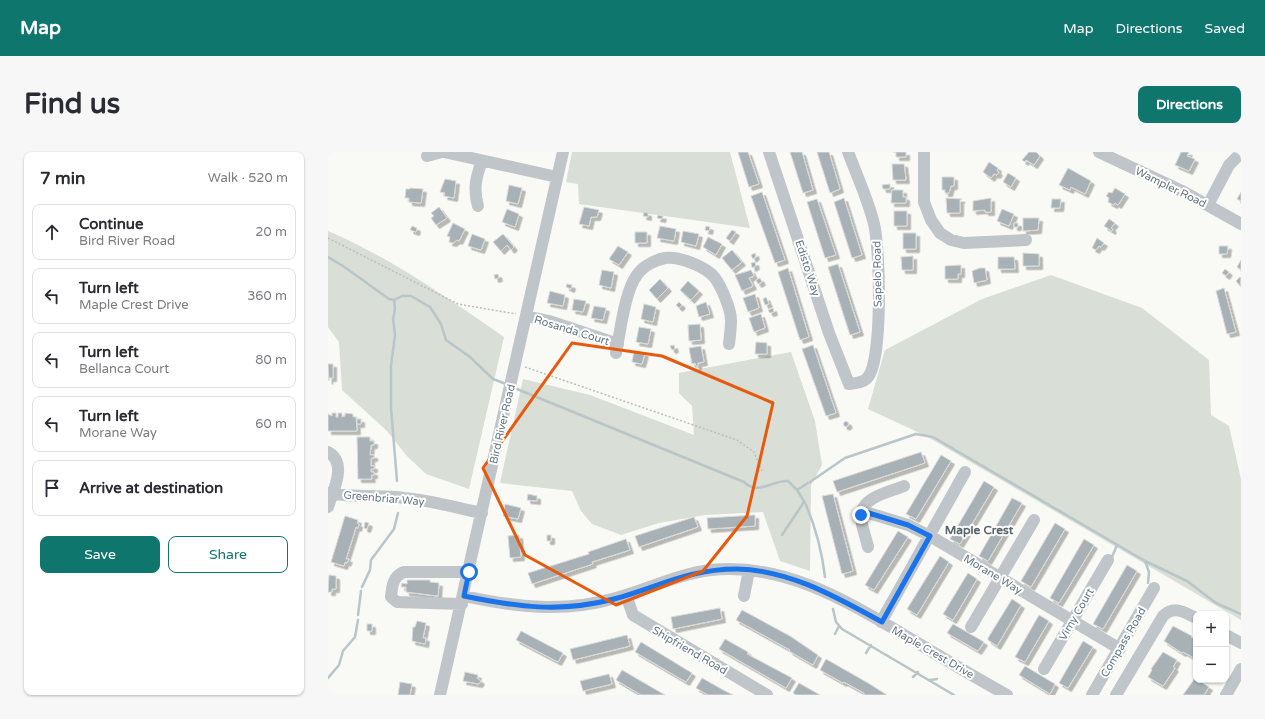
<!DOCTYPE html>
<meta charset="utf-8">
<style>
:root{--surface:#fff;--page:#f7f7f7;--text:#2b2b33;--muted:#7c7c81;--line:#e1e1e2;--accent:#0f766e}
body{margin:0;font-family:"Varela Round",sans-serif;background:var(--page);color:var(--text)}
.controls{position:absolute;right:12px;bottom:12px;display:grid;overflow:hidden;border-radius:8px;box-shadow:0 1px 3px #0004}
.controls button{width:36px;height:36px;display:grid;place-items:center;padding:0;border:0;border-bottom:1px solid var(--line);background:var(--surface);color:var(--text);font:20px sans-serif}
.stop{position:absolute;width:12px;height:12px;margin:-9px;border:3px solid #1a73e8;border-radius:50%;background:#fff}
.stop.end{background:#1a73e8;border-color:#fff;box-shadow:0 1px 4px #0008}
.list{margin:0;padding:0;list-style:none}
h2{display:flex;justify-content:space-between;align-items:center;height:52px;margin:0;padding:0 16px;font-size:17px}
h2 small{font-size:13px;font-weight:400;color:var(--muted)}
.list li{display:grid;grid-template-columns:26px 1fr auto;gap:12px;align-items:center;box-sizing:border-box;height:56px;margin:0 8px 8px;padding:0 8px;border:1px solid var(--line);border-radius:8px}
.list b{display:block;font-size:15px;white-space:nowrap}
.list p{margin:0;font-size:13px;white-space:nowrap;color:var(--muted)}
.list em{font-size:13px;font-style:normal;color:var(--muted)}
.actions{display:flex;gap:8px;padding:12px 16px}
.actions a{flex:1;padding:9px 0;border:1px solid var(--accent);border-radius:8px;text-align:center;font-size:14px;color:var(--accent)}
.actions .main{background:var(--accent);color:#fff}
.icon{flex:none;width:22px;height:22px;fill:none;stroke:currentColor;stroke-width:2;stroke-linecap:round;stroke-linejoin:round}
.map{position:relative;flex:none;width:913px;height:543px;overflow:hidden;border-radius:8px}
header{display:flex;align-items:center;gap:24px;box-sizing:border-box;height:56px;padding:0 20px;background:var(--accent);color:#fff}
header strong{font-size:19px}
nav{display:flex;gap:22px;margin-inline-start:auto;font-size:14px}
.intro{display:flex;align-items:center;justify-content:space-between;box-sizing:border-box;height:96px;padding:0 24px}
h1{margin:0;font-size:28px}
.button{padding:10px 18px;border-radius:8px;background:var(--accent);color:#fff;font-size:14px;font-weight:700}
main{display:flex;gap:24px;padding:0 24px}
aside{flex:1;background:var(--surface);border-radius:8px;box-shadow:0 1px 3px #0004}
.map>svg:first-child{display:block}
.green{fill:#d9ded6}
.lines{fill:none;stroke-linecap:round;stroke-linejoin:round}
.stream{stroke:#b8c6c9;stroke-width:2.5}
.building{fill:#a7b1b6;stroke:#dbdbd9;filter:url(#shadow)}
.path{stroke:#babec1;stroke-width:1.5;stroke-dasharray:2 2;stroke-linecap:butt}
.minor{stroke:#c0c5c9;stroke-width:12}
.route{stroke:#1a73e8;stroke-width:5}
.marked{fill:none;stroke:#e8590c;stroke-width:3;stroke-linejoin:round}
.labels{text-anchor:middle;stroke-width:4;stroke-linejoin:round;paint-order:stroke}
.street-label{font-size:11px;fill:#647781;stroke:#fff}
.neighbourhood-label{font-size:12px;font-weight:bold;fill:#56646c;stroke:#fff}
</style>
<header>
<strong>Map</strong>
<nav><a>Map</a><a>Directions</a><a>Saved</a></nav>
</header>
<div class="intro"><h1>Find us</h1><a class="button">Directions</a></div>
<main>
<aside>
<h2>7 min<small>Walk · 520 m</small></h2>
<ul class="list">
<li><svg class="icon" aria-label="ahead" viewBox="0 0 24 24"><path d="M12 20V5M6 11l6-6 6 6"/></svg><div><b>Continue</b><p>Bird River Road</p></div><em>20 m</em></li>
<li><svg class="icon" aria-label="left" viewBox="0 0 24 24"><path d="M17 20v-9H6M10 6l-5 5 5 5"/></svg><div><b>Turn left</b><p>Maple Crest Drive</p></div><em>360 m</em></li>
<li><svg class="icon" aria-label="left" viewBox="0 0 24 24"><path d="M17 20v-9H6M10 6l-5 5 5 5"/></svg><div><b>Turn left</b><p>Bellanca Court</p></div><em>80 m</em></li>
<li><svg class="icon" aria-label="left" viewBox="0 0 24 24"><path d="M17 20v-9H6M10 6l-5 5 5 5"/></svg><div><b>Turn left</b><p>Morane Way</p></div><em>60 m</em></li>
<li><svg class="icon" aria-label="arrive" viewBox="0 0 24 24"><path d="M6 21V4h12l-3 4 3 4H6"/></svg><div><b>Arrive at destination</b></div></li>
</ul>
<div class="actions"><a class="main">Save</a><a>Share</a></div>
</aside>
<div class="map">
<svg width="913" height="543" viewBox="0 0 913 543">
<defs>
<filter id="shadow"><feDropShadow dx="3.5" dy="3.5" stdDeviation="0" flood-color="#0004"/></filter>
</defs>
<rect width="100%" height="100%" fill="#f9f9f6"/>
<!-- green -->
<path class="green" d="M244,0h158l20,76 -171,-24 -1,-20 -12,-2z
M0,79c65,28 118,66 176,106l-35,152 -43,-15 -19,-18 -21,-26 -44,-40 -3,-48 -11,-15z
M723,123l91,33 67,52 2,55 18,11 12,53v141l-315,-184 -58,-27 17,-59 97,-51z
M463,200l24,69 7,44 -11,20 -1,86 -30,-10 -17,-49 -58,3 -46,8 -38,12 -29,-11 -11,-13 -9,-20 -72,-8 23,-104 67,16 104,40 -2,-29 -13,-13v-20z"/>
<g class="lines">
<!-- stream -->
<path class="stream" d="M0,105l15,9 46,33 5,1 8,-4h9l19,11 11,17 5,16 24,17 23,22 13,5
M66,148l1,9 -2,10 2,16 -4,31v42l6,73
M189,237l227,93c14,14 28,-2 44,-1l9,9 8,13
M482,330l35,-24 71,-24 17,3 212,124 42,20 29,22 25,11
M469,338l11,-7
M478,353c10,23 16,47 19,72
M454,383l22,-33
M784,405l5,-12
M817,409l4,11 -1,11
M34,435l8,-17 1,-10 23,-31 4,-16
M505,457l3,13 6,7 112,66
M30,463l3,-24
M507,482l4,-8
M538,501l5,-8
M585,525l5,-5
M0,526l11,-13 4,-14 12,-14 3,-17
M602,528l7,-1"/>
</g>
<!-- building -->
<path class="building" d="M410,0h10l11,32 -10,3z
M462,0h12l11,38 -10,3z
M489,0h12l11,37 -10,4z
M565,0h13v5h-10v-5z
M701,0h7l4,4 -6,9 -8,-5 -1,2 -3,-2z
M853,0h8l-2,4 8,3 -6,12 -14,-6z
M661,10l9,6 -1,3 2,1 -2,3 -3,-1 -3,4 -8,-6z
M564,12h12l2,16h-13z
M740,16l23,13 -6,13 -14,-7 -1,3 -11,-5z
M680,21l8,5 -5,9 -8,-5z
M614,25h12v9h-3l-2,7h-4v-3h-3z
M117,27l11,2 -2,17 -10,-2 1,-3 -5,-1z
M562,32v5h-7l-1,-4z
M181,33l13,3 -4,16 -12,-3z
M82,36l13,1 -2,14 -12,-1v-4h-4l1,-9h4z
M787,36l10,6 -7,11 -3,-2 -1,2 -6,-3 1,-4 -3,-2 3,-4 3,1z
M564,38h11v7h3v6h-15z
M434,40l23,68 -10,3 -24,-67z
M913,40v9l-4,-2z
M516,46l18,57 -10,3 -18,-56z
M618,46l16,1 -2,1v13h-13z
M663,46v14h-6v-2l-12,1v-10z
M489,47l19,56 -11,3 -18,-56z
M724,47h9l-1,9h-9z
M111,55l8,11 -11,7 -5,-7 3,-2 -3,-3z
M256,55l15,3 -2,7h-6l-2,9 -10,-2z
M179,57l12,5 -4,13 -13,-5z
M674,57l12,5 -5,12 -12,-5z
M566,59h13v15h-13z
M316,60l4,1v4l-5,-1z
M330,63l5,1 -1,3 -5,-1z
M695,66h16l-1,12 -15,1z
M781,67l6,4 -4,5 2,1 -1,2 -8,-5z
M125,71l12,6 -6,12 -2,-1 -4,3 -4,-1 1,-5 -3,-1z
M686,71h4v4h-4z
M84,74l5,2 -1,4 -6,-2z
M332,74l16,3 -2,12 -17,-3z
M378,74l4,1 -1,4 -4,-1z
M404,78l4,2 -6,9 -4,-3z
M355,79l16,3 -3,12 -15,-4z
M307,80h12v11h-12z
M575,81h13v16h-13z
M144,82l13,5 -4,11 -13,-4z
M175,82l11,13 -3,3 -4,-5 -6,6 -8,-9z
M380,85l14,7 -6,11 -13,-8z
M769,86l7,5 -3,4 -2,-1 -3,4 -4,-2z
M290,94l10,6 -9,13 -10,-6z
M891,94h9l-1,8h-8z
M404,98l10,12 -10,8 -10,-12z
M427,101l1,3 -3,3 -2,-4z
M695,101l16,1v12h-16z
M585,104v14h-11l-1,-13z
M670,105h16l1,12h-17z
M913,108v10l-4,-3z
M427,110l1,4 -4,2 -1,-5z
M510,112l22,68 -10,3 -22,-68z
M633,113v9h-3v5h-13v-13z
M460,116l21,69 -9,3 -22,-68z
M652,116h5l2,12 -13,3 -2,-12z
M897,117l4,3 -3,4 -4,-3z
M274,118l12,2 -3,16 -12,-3z
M423,118l3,6 -5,2 4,8 -11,5 -7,-16z
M170,122l1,4 -4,1 -1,-4z
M912,125l1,1 -1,8 -4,-5z
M432,126l2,4 -4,2 -2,-4z
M332,127l8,9 -11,11 -8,-9z
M360,129l11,10 -8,9 -11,-10z
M239,132l5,1 -1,4 -5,-2z
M896,136l12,44 -9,2 -11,-43z
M222,139l15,4 -2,11 -16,-3z
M427,142l4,14 -11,4 -5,-14z
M438,145l3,7 -4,1 -2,-6z
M246,147l12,2 -3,11 -11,-2z
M351,150l3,3 -3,3 -3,-3z
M378,150l4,12 -11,3 -3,-11z
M316,152l12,3 -3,15 -12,-3z
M266,154l12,2 -3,12 -12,-2z
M445,156l1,4 -4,1 -2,-3z
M433,162l4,14 -11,4 -5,-14z
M372,172l1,16 -12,1 -1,-16z
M311,175l12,2 -3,15 -12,-2z
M428,190l11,1v11h-12z
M346,193l1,4 -3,1 -2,-4z
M485,193l23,68 -10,3 -24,-67z
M373,194l3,16 -6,1v3h-2l-1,-3 -3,1 -3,-16z
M306,199l11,2 -3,11 -10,-2z
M0,212h5v14h-4v3z
M4,261h4v4h2v-4h4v4l3,-1v-3l8,1v3h3l1,14h-29v-17l4,2z
M29,267h4v5h-4z
M515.5 272a2.5 2.5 0 1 1 5 0a2.5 2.5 0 1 1-5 0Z
M29,285h13v4h4v4h-3l-1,10h4v3h-3v8h3v3h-3v3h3v3h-3l1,4h-14z
M593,300l4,11 -88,29 -4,-11z
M613,303l10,6 -35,58 -10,-5z
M656,329l10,6 -34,57 -10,-5z
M200,342l9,2v5l-10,-1z
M505,342l20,77 -11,3 -20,-78z
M684,346l10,5 -34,58 -9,-5z
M177,352l16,4 -3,11 -15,-3z
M427,363v11l-47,3 -1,-11z
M17,364l13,4 -1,3 2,1 -1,4 -2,-1 -4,13 -6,19h3l-2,4 -2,-1 -1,4 -13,-4z
M366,365l4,10 -59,20 -4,-11z
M37,370l4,1 -2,6 -3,-1z
M727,371l10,6 -34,58 -10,-6z
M570,379l10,6 -34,53 -9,-5z
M191,383l2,22 -11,1 -2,-22z
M219,383h4v6h-4z
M298,387l4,11 -38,12 1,2 -61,20 -4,-11 61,-19 -1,-2z
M756,387l10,6 -35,58 -9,-5z
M612,404l9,6 -32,53 -10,-6z
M799,413l10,6 -34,58 -10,-5z
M640,421l9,6 -24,41 -10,-6z
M1,423l7,1v13h-4v3h-4z
M79,428h23v2l9,1 -1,13 -32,-4v-5h-5l1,-4 5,1z
M684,447l9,6 -24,41 -9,-6v-2z
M392,456l2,11 -49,10 -2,-12z
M414,458l48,26 28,19 -5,10 -24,-14 1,-1 -54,-30z
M711,463l10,6 -24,41 -10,-5z
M89,469l9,2 -3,15h3l-1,6 -13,-3 1,-14h2z
M39,472h5v7h-5z
M625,472l31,18 -6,9 -31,-18z
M845,474l19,10 -1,1 5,3v19l-13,-7 -1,1 -18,-12z
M193,479l42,22 -5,9 -42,-22z
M299,483l3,11 -57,14 -3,-11z
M397,487l23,13 -1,2 45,24 -6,10 -67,-39z
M755,489l10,6 -25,41 -9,-5z
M313,490l51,31 -6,9 -51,-30z
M835,500l14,8 -4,7 2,1 -12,18 -15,-9 4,-7 -1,-1z
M498,507l42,24 19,12h-23v-2l-20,-11 -1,1 -23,-13z
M697,514l30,18 -5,10 -31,-19z
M294,518l43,25h-24l-25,-15z
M137,520l13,3 -1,3 4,3 -2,3 -16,-3z
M281,522l3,10 -29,7 -3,-10z
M374,526l23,13 8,4h-25l-12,-7z
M867,526l14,9 -5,8h-21z
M72,530l12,2 -2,11h-12z
M471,531l21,12h-24l-3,-2z"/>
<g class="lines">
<!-- path -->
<path class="path" d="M0,86l130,66 58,10
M197,215l212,73 17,12 8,19"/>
<!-- minor -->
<path class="minor" d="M116,0l113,25
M441,0l60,181 20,51c6,-1 15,-1 19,-7 15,-18 12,-129 6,-153 -6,-25 -17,-48 -26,-72
M596,0v50l7,18 9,13 11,7 13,3 62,-3
M771,0l85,40 57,32
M99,4l15,-4
M880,53l21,-40 12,-12
M150,54c-5,-17 -2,-29 4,-45
M198,164l23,5 69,23
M288,201c4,-20 9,-63 21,-78 6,-9 18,-15 28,-17 14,-2 42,9 50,20 6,8 16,31 16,42 0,8 -1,16 -2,24
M0,300c20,11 5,39 0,55
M0,341c26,5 51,2 76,5 26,2 53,10 78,15
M534,359l46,14 22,11 190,113
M540,395c-2,-10 -7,-21 -7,-31 0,-19 29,-24 43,-30
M298,443l7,20 134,80
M136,444c51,11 100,17 152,2 32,-9 62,-24 95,-28 77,-8 142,35 205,72 30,18 60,36 91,53
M416,444l5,-26
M134,452l-65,-2 -6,-5c1,-11 2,-21 13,-25h65
M553,470l84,-150
M643,475l63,-107
M898,483l15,8
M716,517l64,-109
M112,543l123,-543
M764,543l62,-107
M788,543l47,-79c11,-11 21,-4 33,2
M898,543l15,-26"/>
</g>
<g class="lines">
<!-- route -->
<path class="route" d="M141,420l-5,24c53,11 96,17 150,3 44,-12 75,-30 123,-30 53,1 99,28 145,53l48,-86 -22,-11 -46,-14 -1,4"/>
</g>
<!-- marked area -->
<path class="marked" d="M244,191l90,13 111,47 -26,113 -44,55 -87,34 -91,-50 -42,-87z"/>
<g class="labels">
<!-- street labels -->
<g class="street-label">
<text transform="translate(843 35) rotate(26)" y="4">Wampler Road</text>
<text transform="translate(480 116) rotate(72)" y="4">Edisto Way</text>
<text transform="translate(549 122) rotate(-91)" y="4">Sapelo Road</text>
<text transform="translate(244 178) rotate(17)" y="4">Rosanda Court</text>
<text transform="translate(174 272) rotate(-77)" y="4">Bird River Road</text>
<text transform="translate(56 346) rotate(5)" y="4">Greenbriar Way</text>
<text transform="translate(665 422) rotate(31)" y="4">Morane Way</text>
<text transform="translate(748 462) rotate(-60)" y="4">Vimy Court</text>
<text transform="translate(795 490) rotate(-60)" y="4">Compass Road</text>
<text transform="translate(362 498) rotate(30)" y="4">Shipfriend Road</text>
<text transform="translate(605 500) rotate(30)" y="4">Maple Crest Drive</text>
</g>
<!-- neighbourhood labels -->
<g class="neighbourhood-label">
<text x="651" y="382">Maple Crest</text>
</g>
</g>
</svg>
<div class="controls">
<button>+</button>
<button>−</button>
</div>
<div class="stop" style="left:141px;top:420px"></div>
<div class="stop end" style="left:533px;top:363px"></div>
</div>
</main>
